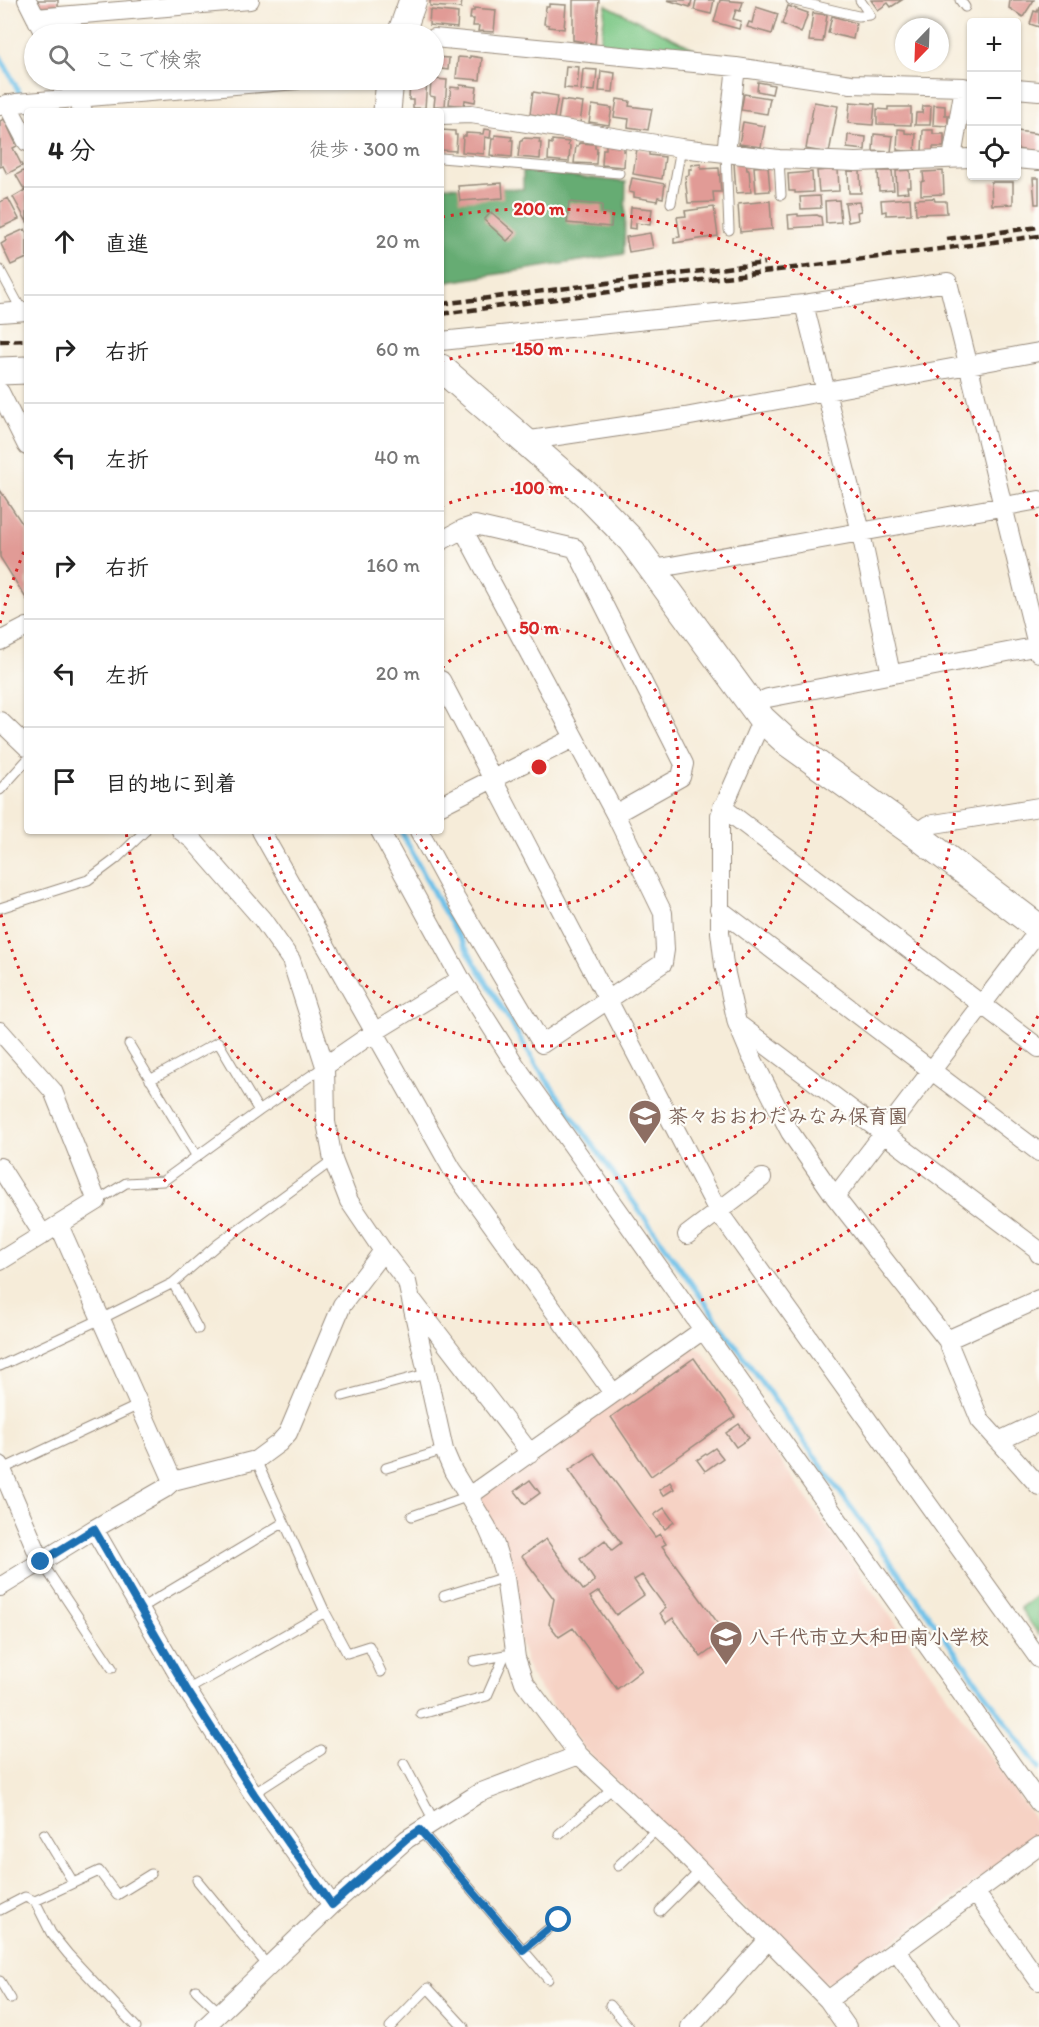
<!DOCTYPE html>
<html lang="ja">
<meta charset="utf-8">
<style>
:root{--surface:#fff;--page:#f6f6f6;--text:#222;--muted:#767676;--line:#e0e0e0}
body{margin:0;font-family:Itim,"Klee One",sans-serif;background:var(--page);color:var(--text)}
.controls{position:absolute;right:18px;top:18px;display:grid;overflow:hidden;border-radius:6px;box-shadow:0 2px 4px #0004}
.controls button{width:54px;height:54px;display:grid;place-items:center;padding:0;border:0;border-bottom:2px solid var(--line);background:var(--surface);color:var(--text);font:30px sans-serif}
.compass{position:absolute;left:895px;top:18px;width:54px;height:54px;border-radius:50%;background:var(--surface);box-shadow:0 2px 4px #0004;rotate:203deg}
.stop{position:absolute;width:18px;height:18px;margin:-14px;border:4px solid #1f6fb2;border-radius:50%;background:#fff}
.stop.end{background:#1f6fb2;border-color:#fff;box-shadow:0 2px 6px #0008}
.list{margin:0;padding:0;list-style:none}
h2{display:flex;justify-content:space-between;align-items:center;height:78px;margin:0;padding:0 24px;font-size:26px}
h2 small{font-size:20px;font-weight:400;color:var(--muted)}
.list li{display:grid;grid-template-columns:39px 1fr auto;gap:18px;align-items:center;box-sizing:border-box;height:108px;padding:0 24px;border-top:2px solid var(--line)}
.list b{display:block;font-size:22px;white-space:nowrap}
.list em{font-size:20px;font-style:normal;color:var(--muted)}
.icon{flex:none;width:33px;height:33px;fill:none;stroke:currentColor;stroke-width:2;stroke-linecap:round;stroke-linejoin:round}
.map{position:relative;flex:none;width:1039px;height:2027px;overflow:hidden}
.search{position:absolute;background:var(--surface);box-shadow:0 2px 4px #0004;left:24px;top:24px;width:420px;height:66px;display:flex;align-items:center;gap:15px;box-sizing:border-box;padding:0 21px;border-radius:33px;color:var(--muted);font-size:22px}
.panel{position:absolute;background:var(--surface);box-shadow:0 2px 4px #0004;left:24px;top:108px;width:420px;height:726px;border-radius:6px}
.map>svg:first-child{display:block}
.built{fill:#f6d2c4}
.green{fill:#7dc886;stroke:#5c7952;stroke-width:1.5}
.forest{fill:#66ac73;stroke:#506b48;stroke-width:1.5}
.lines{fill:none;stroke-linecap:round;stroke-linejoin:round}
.stream{stroke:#6cc0e8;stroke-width:5}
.building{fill:#e19b96}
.lane-casing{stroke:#988b7c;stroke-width:11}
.street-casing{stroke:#988b7c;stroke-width:20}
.secondary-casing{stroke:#988b7c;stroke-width:29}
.lane{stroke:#fff;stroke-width:9}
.street{stroke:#fff;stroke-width:18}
.secondary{stroke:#fff;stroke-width:27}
.rail{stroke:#3b2a1e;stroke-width:4.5;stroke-dasharray:9 4.5;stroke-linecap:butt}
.route{stroke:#1f6fb2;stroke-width:8}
.ring{fill:none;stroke:#d62828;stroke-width:3;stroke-dasharray:3 6}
.labels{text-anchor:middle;stroke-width:4.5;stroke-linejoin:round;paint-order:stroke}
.education-label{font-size:20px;font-weight:bold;fill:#785e54;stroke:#fdfcf7;text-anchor:start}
.centre{fill:#d62828;stroke:#fdfcf7;stroke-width:3}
.ring-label{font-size:18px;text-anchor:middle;font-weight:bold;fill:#d62828;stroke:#fdfcf7;stroke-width:4.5;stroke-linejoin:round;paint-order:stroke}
</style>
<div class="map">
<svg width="1039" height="2027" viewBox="0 0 1039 2027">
<rect width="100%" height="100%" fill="#fdfcf7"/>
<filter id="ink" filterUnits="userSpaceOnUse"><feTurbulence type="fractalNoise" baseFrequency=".0167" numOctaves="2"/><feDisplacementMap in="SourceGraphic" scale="12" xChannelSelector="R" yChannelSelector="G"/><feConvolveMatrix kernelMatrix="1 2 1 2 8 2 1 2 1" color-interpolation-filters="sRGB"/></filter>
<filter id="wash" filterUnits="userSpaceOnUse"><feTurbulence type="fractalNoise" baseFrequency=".008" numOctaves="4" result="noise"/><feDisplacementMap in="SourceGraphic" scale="24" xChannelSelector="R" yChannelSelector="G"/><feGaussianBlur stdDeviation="1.35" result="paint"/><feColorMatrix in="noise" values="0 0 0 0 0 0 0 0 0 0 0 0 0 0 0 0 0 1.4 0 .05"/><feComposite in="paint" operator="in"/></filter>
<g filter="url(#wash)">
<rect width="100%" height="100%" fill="#f6ecd9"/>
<!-- built -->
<path class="built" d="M691,1346l11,5 337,474v12l-205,147 -18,-4 -235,-235 -51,-70 -51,-172 3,-7z"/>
<!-- green -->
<path class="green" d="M606,5l89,44 -1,5 -94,-9z
M1039,1594v41l-19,-27z"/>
<!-- forest -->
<path class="forest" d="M523,171l103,11 -2,72 -183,29v-97l82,3z"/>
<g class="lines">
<!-- stream -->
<path class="stream" d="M0,56l29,55
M401,831l38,72 99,165 302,424 199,276"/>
</g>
<g id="blocks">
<!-- building -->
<path class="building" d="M38,0h20v7l-20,1z
M430,0h32l-1,8 -31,-2z
M573,0h26l-4,44 -22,-4z
M667,0h25l-2,7z
M696,0h18l-3,14 -17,-4z
M720,0l23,2 -3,9 -4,-1 -3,9 8,2 -2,8 -25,-7z
M871,0h31l-11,7 -3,-4 -10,7z
M1010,0h24l-11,17 -14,-9z
M549,4l17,1 -2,24 -15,-2v-2l-5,-1 2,-17h3z
M788,6l20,7 -7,20 -19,-9z
M1039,6v21l-9,-3 4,-13 3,1z
M756,7l22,7 -6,20 -25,-7 2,-5 3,1z
M474,8l22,2 -2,22 -16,-1 1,-5h-6l1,-7h-4l1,-8h3z
M430,10l28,3 -1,15 -28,-3z
M813,13l14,2 -4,27 -14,-1z
M832,16l24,7 -3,16 -25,-6z
M77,23v11h-19v-10z
M470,56l12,2 -2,22 -24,-2 2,-21 12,1z
M434,57l15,1 -1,12 -14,-2z
M566,66l13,1 -2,22 -13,-1z
M583,69l14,1 -2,21 -14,-1z
M601,71l14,2 -2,19 -14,-1z
M434,79l13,1 -2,27 -11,-1 1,-9 -5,-1 1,-16z
M410,80h17l-2,28h-12v-8h-4z
M758,82l16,3 -2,9 -15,-3z
M460,85l17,2 -2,15 -10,-2 -1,6 -15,-2 2,-17 8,1z
M533,92l25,4 -4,22 -24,-4z
M744,94l26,4 -3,16 -26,-4z
M617,99l13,2 -1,5 23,3 -4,21 -20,-3 1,-8 -15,-2z
M561,100l22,3 -3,20 -22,-3z
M814,102l24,4 -9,47 -23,-4z
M850,102l25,2 -2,21 -25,-2z
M592,105l20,3 -3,17 -20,-3z
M934,105l11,1v9h3v11l-15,-1z
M923,106h8l-1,19h-15l1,-12h6z
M888,107h23v18l-34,-1v-15l11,1z
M4,119l13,27 -4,2 9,18 -15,8 -4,-8 -3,1v-46z
M743,122l22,4 -4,21 -22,-3z
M484,129l7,1 -1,8 -5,-1 -1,17 -22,-2 1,-16h3v-3l17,1z
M898,129l7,1v3l11,1 -1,18 -18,-2z
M441,130l14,1v4h2l-1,16 -15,-1z
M923,130h10v4h11v13h-11v5l-11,-1z
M1017,131l22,3v19l-22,-4z
M874,134l19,2 -2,16 -18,-1z
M495,135l17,2 -1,3h2l-1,17 -22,-2 2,-17h3z
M848,135l18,2 -1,13 -18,-2z
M523,138l17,1 -1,4h2l-1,16 -22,-2 2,-16h2z
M552,140l17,2 -1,3 2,1 -1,16 -21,-2 1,-17 3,1z
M579,143l16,1v4h2l-1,16 -22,-1 2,-17h2z
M606,145l17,2v4l2,-1 -1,17 -22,-2 1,-16h3z
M637,149l12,2v4l16,2 -3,22 -29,-5z
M746,162l1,8h2l2,22 -15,1 -2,-30z
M701,164v5l18,-1 2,24h-8l1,10 -26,1 -3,-27 4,-1v-6h3l-1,-4z
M768,166l2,25 -14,1 -2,-25z
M27,169v18l-3,2 -8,-14z
M838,169l1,22 -20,1 -2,-21z
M910,170l1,17h-4l1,5 -11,1 -1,-22z
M848,171h12l1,22h-12z
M878,171h14l2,19 -15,1z
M943,171l1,23 -23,1v-13l3,-1 -1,-9z
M812,172l1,20 -18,1v-2h-6l-1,-17z
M632,178l33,6 -2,14 -5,-1 -1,4 -23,-4v-4l-5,-1z
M1033,178h6v26h-4z
M991,182h22v22l-21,1z
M502,183l1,15 -43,3 -2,-15z
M25,190l2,3v29l-14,-25z
M820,196l1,12 -20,1 -1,-12z
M8,198l11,21 -19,9v-26z
M910,198l1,16 -25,1v-4l-4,1 -1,-12z
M934,198l1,3h11l1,12 -31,1 -1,-15z
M839,200l2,22 -15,1 -1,-22z
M770,201l2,28 -32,3 -2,-28z
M569,202l33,3v8l10,1 -1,13 -44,-4z
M859,202l2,9 -4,1 1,8 -10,2 -3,-19z
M631,207l21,2 -2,16 -14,-2v6l-7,-1z
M714,207l4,29 -44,7v-5l6,-1 -3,-20 9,-1 -1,-5z
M491,212l24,21 -8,8 -23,-21z
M798,214v2l19,-1 4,2 1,9 -33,2 -1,-13z
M25,229l2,5v24l-16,7 -10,-21 5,-3 -1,-3z
M650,233l3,15 -24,4 -3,-15z
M0,490l27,41v69l-27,-43z
M694,1358l41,59 -84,59 -40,-59z
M739,1424l10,14 -13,9 -10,-14z
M715,1448l8,10 -18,13 -8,-11z
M594,1453l61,84 5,-3 6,10 -4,2 66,91 -27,20 -28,-39 -7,5 -6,-10 6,-5 -24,-33 -8,5 10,15 -28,20 -17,-24 -9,6 52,73 -25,19 -44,-61 -14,9 -10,-13 5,-25 -32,-43 24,-17 37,51 12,-9 -15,-22 25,-19 7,10 9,-7 -52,-73z
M530,1480l10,13 -15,11 -10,-13z
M670,1482l4,7 -11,7 -4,-6z
M664,1508l10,14 -9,7 -11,-14z"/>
</g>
</g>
<g filter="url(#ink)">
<use href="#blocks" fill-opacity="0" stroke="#988b7c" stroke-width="1.5"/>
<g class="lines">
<!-- lane casing -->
<g class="lane-casing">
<path id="lane" d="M791,0l67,16 12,-1 -10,-15
M960,0l5,7
M726,153l3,77
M441,158l178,15
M779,159l2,36
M671,203l10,-55
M0,270l22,41
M0,790l27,-30
M0,908l88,-28 28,-21 29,-28
M129,1044l68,113
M150,1080l68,-38 41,69
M97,1201l29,-18 37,-2 96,-70 66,-45
M173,1283l25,46
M0,1366l101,-47 72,-36 45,-39 115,-84
M343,1396l83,-22
M256,1460l69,152 22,41 22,-7 12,26
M386,1468l58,-18
M3,1469l136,-64
M412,1516l57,-20
M41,1561l71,107
M444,1596l61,-19
M141,1608l142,-85
M474,1661l31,-6
M187,1690l138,-78
M421,1714l66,-18 18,-41
M404,1764l30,57
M253,1794l68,-44
M420,1830l128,149
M44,1834l29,48
M559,1834l55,-47
M618,1866l39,-37
M197,1880l71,86
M35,1901l16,32 17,21 68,73
M0,1910l25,-13 10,4 64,-30 18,24 34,-21
M660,1911l40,-40
M523,1950l36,-30
M0,1981l11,18
M196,1990l24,23
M610,2005l19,22
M390,2027l38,-39 36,39"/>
</g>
<!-- street casing -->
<g class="street-casing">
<path id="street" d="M27,0l17,34
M36,18l214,-18
M434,38l302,29 115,17 113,3 -12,71
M67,80l16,31
M1016,89l23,2
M7,104l20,38
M0,106l16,-3 281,-23
M441,115l30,-1 210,34 98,11 77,3 116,-4
M726,153l10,-86
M1016,159l23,2
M804,304l55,220 32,150
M0,313l27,-2
M441,341l363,-37 144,-22 91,371
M0,392l27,54
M524,441l161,-24 354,-65
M463,529l12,-4 100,23 109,216 -3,13 -66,37
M654,569l385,-69
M0,641l27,-14
M441,680l277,531 321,448
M751,705l17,-7 271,-52
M762,719l-42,96v117l4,33 13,58 13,31 40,78 45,65 112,143 33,80 59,66
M0,721l27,26
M441,805l133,-67
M722,807l317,241
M181,831l12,9 69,79 29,41 34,106 1,56 7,38 16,41 34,50 24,31 37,168 9,21 34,56 8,18 10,32 11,81 8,24 55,73 94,88 155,157 19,27
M261,831l191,338 161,224
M380,831l81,148 55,87 523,737
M419,831l37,68 86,145 121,-81 2,-13 -2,-37 -48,-99 -152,-285 -22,12
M915,834l13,-9 111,-18
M719,909l320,243
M738,1024l299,225 2,5
M0,1031l53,60 44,110 -97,60
M325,1066l51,-35 85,-52
M0,1167l43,68
M835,1197l204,-267
M59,1225l114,256
M687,1235l75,-57
M413,1301l117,152
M947,1340l92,-41
M999,1441l40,-19
M0,1465l41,96
M469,1496l234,-166
M94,1529l93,161 66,104 79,111
M0,1587l94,-58 70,-40 9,-8 83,-21 23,-17 9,-10 54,-128 41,-54
M975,1892l64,89
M896,1950l55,77
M828,2000l211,-154
M205,2027l127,-122 75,-66 72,-46 100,-38
M690,2027l78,-87"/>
</g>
<!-- secondary casing -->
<g class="secondary-casing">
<path id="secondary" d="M401,34l12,-34
M387,111l3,-31
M441,368l146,127 44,45 131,179 26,24 127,91 124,94
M0,371l27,-1"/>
</g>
<!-- lane -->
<use href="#lane" class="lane"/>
<!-- street -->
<use href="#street" class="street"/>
<!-- secondary -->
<use href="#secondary" class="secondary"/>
<!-- rail -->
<path class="rail" d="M947,239l92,-12
M441,304l324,-41
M441,314l598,-78
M0,341l27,-1"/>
</g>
</g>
<g class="lines" filter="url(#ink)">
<!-- route -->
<path class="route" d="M41,1562l53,-33 93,161 67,104 78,111 74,-66 14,-9 103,120 36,-30"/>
</g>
<!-- distance rings -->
<g class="ring">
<path d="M442 668A139 139 0 1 1 416 831"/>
<path d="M441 506A279 279 0 1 1 268 832"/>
<path d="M441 361A418 418 0 1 1 126 832"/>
<path d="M1038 1016A558 558 0 0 1 0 911M0 623A558 558 0 0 1 25 549M442 217A558 558 0 0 1 1038 518"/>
</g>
<!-- icons -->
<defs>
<g id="school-pin" transform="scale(1.725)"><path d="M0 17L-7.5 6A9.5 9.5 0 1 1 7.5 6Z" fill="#8d6e63" stroke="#fdfcf7"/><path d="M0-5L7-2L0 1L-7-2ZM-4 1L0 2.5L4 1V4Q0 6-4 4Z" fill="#fff"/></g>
</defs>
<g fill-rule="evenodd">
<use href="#school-pin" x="645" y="1116"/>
<use href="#school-pin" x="726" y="1637"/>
</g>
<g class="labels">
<!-- education labels -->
<g class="education-label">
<text x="668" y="1123">茶々おおわだみなみ保育園</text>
<text x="749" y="1644">八千代市立大和田南小学校</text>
</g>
</g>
<circle cx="539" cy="767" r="9" class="centre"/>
<g class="ring-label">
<text x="539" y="215">200 m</text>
<text x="539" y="355">150 m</text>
<text x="539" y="494">100 m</text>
<text x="539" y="634">50 m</text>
</g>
</svg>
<div class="controls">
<button>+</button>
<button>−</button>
<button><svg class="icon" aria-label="locate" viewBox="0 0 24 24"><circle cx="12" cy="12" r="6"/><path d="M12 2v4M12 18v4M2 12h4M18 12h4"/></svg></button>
</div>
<svg class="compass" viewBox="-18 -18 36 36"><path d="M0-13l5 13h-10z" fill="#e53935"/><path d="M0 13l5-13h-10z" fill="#767676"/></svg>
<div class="stop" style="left:559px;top:1920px"></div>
<div class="stop end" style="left:41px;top:1562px"></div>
<div class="search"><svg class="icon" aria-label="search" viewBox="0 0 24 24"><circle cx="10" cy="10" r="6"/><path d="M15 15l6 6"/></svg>ここで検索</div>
<section class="panel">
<h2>4 分<small>徒歩 · 300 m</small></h2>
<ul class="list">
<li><svg class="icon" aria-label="ahead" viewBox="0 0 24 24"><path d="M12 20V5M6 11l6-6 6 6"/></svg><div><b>直進</b></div><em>20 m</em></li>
<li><svg class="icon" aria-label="right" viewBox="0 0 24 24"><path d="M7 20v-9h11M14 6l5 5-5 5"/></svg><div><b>右折</b></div><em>60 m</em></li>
<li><svg class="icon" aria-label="left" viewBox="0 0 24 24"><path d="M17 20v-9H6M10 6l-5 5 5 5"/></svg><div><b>左折</b></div><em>40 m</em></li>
<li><svg class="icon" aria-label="right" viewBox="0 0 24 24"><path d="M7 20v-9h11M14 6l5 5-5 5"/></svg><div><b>右折</b></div><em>160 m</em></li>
<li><svg class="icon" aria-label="left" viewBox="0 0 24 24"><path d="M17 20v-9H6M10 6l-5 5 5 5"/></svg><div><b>左折</b></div><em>20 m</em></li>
<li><svg class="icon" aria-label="arrive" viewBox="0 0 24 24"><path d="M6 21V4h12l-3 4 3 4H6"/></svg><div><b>目的地に到着</b></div></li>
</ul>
</section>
</div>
